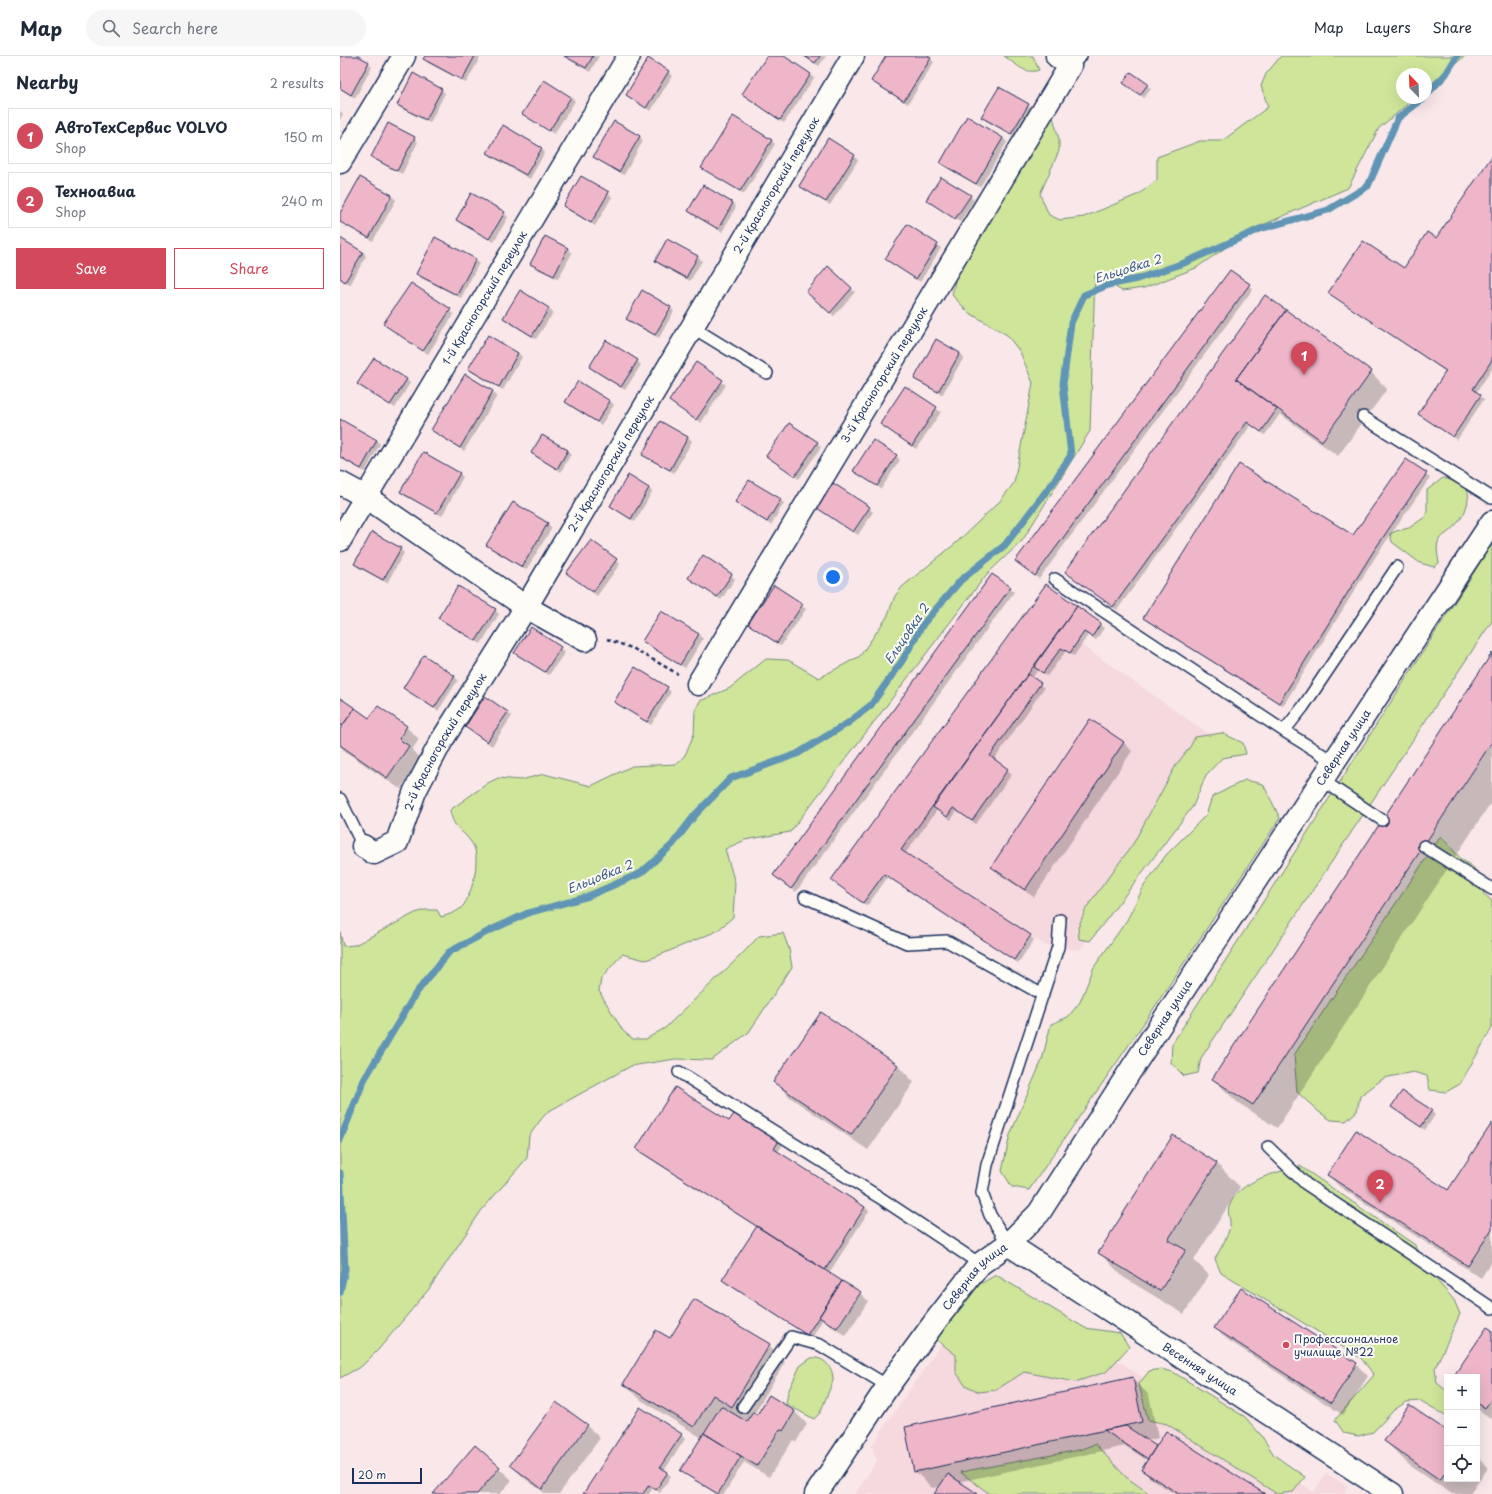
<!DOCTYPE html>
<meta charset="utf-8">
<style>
:root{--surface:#fff;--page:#f6f6f7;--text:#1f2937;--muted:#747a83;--line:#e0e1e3;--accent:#d1495b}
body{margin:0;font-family:"Playpen Sans",sans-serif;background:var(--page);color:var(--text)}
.controls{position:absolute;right:12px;bottom:12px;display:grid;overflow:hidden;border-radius:0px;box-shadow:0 4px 16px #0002}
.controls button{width:36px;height:36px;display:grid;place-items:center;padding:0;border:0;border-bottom:1px solid var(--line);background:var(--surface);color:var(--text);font:20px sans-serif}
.compass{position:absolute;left:1056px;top:12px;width:36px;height:36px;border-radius:50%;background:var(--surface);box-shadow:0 4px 16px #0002;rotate:337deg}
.scale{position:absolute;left:12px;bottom:10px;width:70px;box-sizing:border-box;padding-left:4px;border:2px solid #1b2f5e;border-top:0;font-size:11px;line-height:14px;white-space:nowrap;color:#1b2f5e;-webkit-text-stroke:3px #fdfcf7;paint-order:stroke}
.you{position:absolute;left:493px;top:521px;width:14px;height:14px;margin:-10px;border:3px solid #fff;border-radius:50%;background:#1a73e8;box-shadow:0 0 0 6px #1a73e833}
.badge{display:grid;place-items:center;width:26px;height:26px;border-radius:50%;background:var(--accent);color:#fff;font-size:13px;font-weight:700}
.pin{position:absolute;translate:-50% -33px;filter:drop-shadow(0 1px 2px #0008)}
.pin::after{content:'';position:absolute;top:21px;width:14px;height:12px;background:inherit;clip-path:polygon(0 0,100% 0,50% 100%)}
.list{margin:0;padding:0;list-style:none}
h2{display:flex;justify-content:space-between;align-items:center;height:52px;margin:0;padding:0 16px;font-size:17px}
h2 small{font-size:13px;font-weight:400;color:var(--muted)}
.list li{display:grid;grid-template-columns:26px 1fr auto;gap:12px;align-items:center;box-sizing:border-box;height:56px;margin:0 8px 8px;padding:0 8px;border:1px solid var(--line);border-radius:0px}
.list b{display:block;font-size:15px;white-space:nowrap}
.list p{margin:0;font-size:13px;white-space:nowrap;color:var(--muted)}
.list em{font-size:13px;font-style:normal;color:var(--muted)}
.actions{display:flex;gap:8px;padding:12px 16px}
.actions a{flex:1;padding:9px 0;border:1px solid var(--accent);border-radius:0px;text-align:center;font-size:14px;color:var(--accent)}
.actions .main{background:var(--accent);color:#fff}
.icon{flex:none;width:22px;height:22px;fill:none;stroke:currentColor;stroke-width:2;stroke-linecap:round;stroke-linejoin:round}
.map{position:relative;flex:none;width:1152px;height:1438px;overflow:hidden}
header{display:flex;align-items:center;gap:24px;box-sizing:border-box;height:56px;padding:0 20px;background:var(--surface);border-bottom:1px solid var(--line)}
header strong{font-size:19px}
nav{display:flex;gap:22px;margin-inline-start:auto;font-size:14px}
.search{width:280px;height:36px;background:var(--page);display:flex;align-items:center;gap:10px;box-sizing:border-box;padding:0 14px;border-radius:22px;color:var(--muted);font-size:15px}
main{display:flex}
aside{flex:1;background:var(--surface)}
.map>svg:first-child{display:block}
.built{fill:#f6d8df}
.green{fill:#cee59a;stroke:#748a7c}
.shadow{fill:#0003}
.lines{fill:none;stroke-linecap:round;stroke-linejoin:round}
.stream{stroke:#6195b5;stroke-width:7}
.building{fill:#efb6c9;stroke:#1b2f5e}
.lane-casing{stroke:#1b2f5e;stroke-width:14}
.street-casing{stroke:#1b2f5e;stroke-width:25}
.secondary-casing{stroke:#1b2f5e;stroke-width:25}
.path{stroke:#1b2f5e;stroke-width:2.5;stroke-dasharray:4 3;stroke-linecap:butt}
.lane{stroke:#fdfcf7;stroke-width:11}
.street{stroke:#fdfcf7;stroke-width:22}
.secondary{stroke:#fdfcf7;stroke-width:22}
.poi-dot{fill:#d1495b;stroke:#fdfcf7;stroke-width:1.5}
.labels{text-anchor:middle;stroke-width:4;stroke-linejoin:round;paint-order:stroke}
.street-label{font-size:11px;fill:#1b2f5e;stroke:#fdfcf7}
.poi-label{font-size:11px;fill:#1b2f5e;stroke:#fdfcf7;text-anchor:start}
.water-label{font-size:12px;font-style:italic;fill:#385a82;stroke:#fdfcf7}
</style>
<header>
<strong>Map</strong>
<div class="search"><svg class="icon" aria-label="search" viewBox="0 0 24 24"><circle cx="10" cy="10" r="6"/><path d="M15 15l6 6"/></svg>Search here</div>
<nav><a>Map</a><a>Layers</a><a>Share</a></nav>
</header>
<main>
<aside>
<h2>Nearby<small>2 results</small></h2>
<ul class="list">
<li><span class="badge">1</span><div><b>АвтоТехСервис VOLVO</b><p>Shop</p></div><em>150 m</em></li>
<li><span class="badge">2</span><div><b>Техноавиа</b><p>Shop</p></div><em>240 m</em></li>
</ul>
<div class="actions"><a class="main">Save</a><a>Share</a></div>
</aside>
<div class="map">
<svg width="1152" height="1438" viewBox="0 0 1152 1438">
<rect width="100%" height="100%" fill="#f9e7e9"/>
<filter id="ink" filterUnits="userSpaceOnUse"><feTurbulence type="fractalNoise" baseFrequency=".025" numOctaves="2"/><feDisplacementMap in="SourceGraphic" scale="8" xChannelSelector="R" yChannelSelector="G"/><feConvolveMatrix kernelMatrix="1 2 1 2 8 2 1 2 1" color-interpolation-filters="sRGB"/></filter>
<g filter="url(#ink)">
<!-- built -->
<path class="built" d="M737,586l146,102 -143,206 -35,-5 -144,-95 133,-183 9,6 18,-25 9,5z
M680,1239l294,197 12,-19 21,13 -3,8h-489l22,-33 -5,-16 88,-128z"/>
<!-- green -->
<path class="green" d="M664,0h29l6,14c-14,5 -23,-6 -35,-14z
M941,0h184l-39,32v-14h-24v24h13l-36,30 -31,60 -97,42 -55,38 -52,20 -22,3 -27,-16 -5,156 -68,110 -35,33 -197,258 -45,8 -20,9 10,34 -2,34 -16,14 -62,26 -10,3 -23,-6 -21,25 -2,12 24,40 10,8h13l19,-11 76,-73 18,-19 24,-3 6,16 3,18 -43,65 -37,28 -37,-1 -44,7 -82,45 -7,7 -13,18 -2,22 -46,53 -52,78 -51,61 -16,16 -22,12v-446l3,14 12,-1 60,-32 10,-3h12l4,7c7,-2 13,-4 19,-8 12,-10 21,-51 13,-64 -9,-15 -20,-15 -23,-35l38,-27 10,-5 23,2 23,-6 47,12 41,-20 45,-2 8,-9 9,-21 1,-23 5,-10 30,-13 36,-29 22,1 31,18 41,-22 27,-39 8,-21 7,-9 54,-44 44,-42 14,-18 19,-100 -13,-31 -13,-17 -39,-23 -16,-17 5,-23 14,-20 -1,-20 72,-116 11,1 6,22v12l-19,43 9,21 11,5 24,-3 55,-23 18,-14v-23l43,-16h22l46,-34 -7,-21 5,-12z
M1103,422c7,1 10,4 17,7 6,4 10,7 8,14 -1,14 -10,25 -21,34 -2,2 -5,3 -7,5 -5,7 -2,18 -1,25l-5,4 -14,-4 -28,-21 -2,-8 6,-3 13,-3 16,-11 2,-6v-21z
M1152,488v77l-291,437 -3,15 -14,3 -13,-13 1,-19z
M882,677l21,10 3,11 -24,4 -16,17 -13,31 -103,135 -11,-2 -1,-11 8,-20 47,-64 43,-79 14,-18 5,-10z
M905,724l18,4 17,34 -132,199 -119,173 -17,-3 -10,-16 8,-36 32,-75 9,-36 17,-7 12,-15 14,-35 33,-47 17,-34 22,-31 40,-40 6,-18z
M1101,780l20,23 13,9 10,26 8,7v127l-32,56 -14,8 -16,-2 -3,-14 -14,-4 -29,6 -24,18 -3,15 -11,10 -15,-1 -12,-8 -22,-20 -3,-37z
M960,1110l115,79 19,32 20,23 6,14 -25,54 2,15 10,8v25l-26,-15 -15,1 -12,8 -21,22 -15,4 -14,-3 -9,-13 39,-45 -13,-17 -140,-85 -6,-14c5,-10 13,-22 15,-33 1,-6 -3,-13 -1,-19 9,-27 47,-34 71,-41z
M656,1219l89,53 35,5 9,14 -23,25 -31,10 -51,-10 -28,18 -17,2 -14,-7 -9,-13v-17l-19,-15 10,-21 19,-27z
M471,1302c13,-2 23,10 22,23l-13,32 -6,6 -28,-15 2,-12 12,-26z
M821,1313l12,3 72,45 16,18 13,20 31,22 -12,15 -16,2 -110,-70 -19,-4 -9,-36 10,-13z
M755,1388l31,33 24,17h-160l-30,-22 119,-22z"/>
<!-- shadow -->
<path class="shadow" d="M0,0h16l12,7 4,4 -17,31 -15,-9z
M86,0h55l-15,27 -38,-20 -3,-4z
M223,0h36l-9,16z
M428,0h14l32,22 -30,45 -41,-29z
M464,0h22l-7,10z
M547,0h40l7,6 -26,42 -32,-20 -4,-4z
M328,16l4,4 -21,35 -20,-12 -4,-4z
M807,29l4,4 -7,9 -16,-12z
M101,34l4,3 -15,30 -28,-14 -4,-4z
M231,41l4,4 -21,33 -30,-20z
M688,49l4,4 -17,28 -29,-16 -4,-4z
M0,55l3,3 -3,6z
M274,66l26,15 3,4 -19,34 -26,-15 -4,-4z
M74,82l4,4 -16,32 -26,-14 -4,-3z
M663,82l4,4 -27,45 -35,-20 -3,-4z
M431,84l4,4 -31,50 -38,-23 -4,-4z
M201,93l4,3 -15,27 -38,-22 -4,-4z
M514,100l4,4 -28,45 -26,-16 -4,-3z
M1152,101v212l-16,24 8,6 -27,41 -38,-26 27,-42 -116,-79 74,-23 32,-30z
M20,122l32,18 4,4 -23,41 -33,-19v-7z
M268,137l4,4 -17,29 -27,-16 -3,-4z
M630,140l4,4 -14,22 -33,-22z
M393,147l3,4 -14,25 -29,-17 -4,-4z
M164,157l4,4 -14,25 -33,-18 -4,-4z
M205,181l23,12 4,4 -14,26 -23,-11 -3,-4z
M0,183l23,13 3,4 -16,29 -10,-6z
M328,184l30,17 4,4 -12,20 -30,-16 -4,-4z
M597,189l4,3 -21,34 -34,-23z
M135,204l4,3 -18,35 -40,-20 -4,-4z
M488,212l27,24 -21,24 -23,-20z
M890,215l23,18 -214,290 -23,-18z
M71,228l43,30 -26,40 -43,-30z
M180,235l29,18 4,4 -17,26 -28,-17 -4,-4z
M925,240l106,76 16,17 -49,67 -58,-42 -15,21 -14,-10 -134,185 -51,-38z
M330,251l4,4 -15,27 -28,-15 -4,-4z
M148,280l30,17 4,4 -19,33 -30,-17 -4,-4z
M620,297l4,4 -22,38 -23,-13 -4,-4z
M297,305l4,4 -16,25 -31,-19 -4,-4z
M356,308l30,21 -25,38 -30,-22z
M126,320l27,16 4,4 -33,55 -28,-17 -3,-4z
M67,324l3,3 -15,25 -33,-20 -4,-4z
M239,326l31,19 4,4 -13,20 -31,-19 -4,-4z
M565,331l36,25 -25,37 -35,-25z
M0,364l37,21 3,3 -15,28 -25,-14z
M320,367l28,14 4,4 -18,32 -27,-15 -4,-4z
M203,380l25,15 3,3 -10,18 -25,-15 -3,-4z
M477,387l4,4 -22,32 -32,-23z
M556,400l4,4 -19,29 -27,-18z
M1066,404l24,18 -54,78 -93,150 -135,-84 -4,-4 210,-82z
M120,418l3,3 -21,39 -37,-20 -3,-4z
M309,432l3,4 -17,30 -20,-13 -4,-3z
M440,444l4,3 -13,22 -31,-19 -3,-4z
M174,447l34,21 4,4 -26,42 -35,-21 -3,-4z
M478,452h51l4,4 -15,23z
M60,493l4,4 -17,30 -28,-15 -4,-4z
M276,504l4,4 -23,32 -29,-23z
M391,519l4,4 -14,21 -32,-22z
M706,529l58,43 -8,12 -8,-5 -14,21 -8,-5 -19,25 -9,-6 -6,8 12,10 -50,72 18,14 -36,50 -19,-13 -6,9 -14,-10 -32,44 125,82 4,4 -16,23 -130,-86 -21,29 -31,-23z
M434,530l32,23 -25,37 -32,-22z
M670,532l4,4 -218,300 -18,-13 -4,-4z
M155,554l4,4 -18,30 -38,-22 -3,-4z
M321,556l38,23 4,4 -18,29 -38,-23 -4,-4z
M191,573l34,23 -16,23 -30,-19z
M1152,598v147l-215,327 -40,-26 -24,-23z
M114,620l4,4 -20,31 -34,-23z
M327,632l4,4 -20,33 -32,-20 -4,-3z
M146,642l26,18 -20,30 -26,-19z
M0,643l29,20 37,8 13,12 -7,11 9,9 -21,30 -54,-37 -6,-6v-16l2,-3 -2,-1z
M784,687l8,8 -98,146 -34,-22 -8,-8z
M481,958l77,52 16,16 -46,68 -77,-52 -16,-16z
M1052,1051l39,4 4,4 -10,15z
M390,1067l49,17 4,4 -5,8 87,55 4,4 -40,62 31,20 8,8 -22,35 -17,-11 -6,-6 -11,19 -85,-54 -4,-4 34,-53 -116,-74 -4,-4z
M1152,1068v137l-11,17 -141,-91 -12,-12 120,16z
M876,1107l24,24 -46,73 15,15 -25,39 -61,-37 -23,-24z
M876,1272l140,36 12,12 -25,39 -115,-75z
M1152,1276v87l-15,-10v-32h-23z
M330,1283l99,6 16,17 -31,52 4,2 12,-19 25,15 12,12 -11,18 -3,-2 -24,37 -25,-15 -20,32h-7l-31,-19 -4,-4 20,-33 -61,-38 -17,-16z
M792,1322l17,17 9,43 -12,3 10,7 107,46h-88l-25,-16 -8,-8 6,-9 -23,-15 -167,36 18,12h-41l6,-8 -9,2 -17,-17z
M247,1370l13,12 -41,56h-13l-22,-16 -13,-13z
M1107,1376v47h30v-23l11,12 -18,26h-18l-43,-29 -24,-24z
M341,1379l4,4 -21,32 7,5 -11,17 -7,-5 -4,6h-65z
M135,1391l37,33 -12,14h-66z"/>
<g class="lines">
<!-- stream -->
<path class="stream" d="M1086,39l20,-21 11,-18
M0,1084l24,-60 52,-87 33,-41 40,-21 39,-18 58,-16 55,-24 31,-28 23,-30 36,-37 66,-24 51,-31 23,-18 31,-44 21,-37 38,-44 44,-35 49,-64 17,-26 -8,-71 8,-61 13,-28 24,-10 29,-6 47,-16 76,-34 68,-19 40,-24 30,-68 26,-20
M0,1117l5,96 -5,23"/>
</g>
<!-- building -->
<path class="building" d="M0,0h18l11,6 -18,33 -11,-7z
M85,0h50l-13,24 -39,-21z
M224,0h29l-7,12z
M427,0h17l27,18 -31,46 -38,-26z
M464,0h16l-5,7z
M546,0h42l3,2 -27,43 -33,-20z
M308,2l21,13 -23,37 -20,-13z
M791,16l17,12 -8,11 -17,-12z
M73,17l29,16 -16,31 -29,-15z
M204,24l27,17 -22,34 -27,-17z
M659,31l30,17 -18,30 -30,-17z
M393,60l39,24 -32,51 -39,-23z
M627,60l36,22 -27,46 -36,-21z
M274,65l26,15 -21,36 -26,-15z
M48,67l27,14 -18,34 -26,-14z
M163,69l39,23 -16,27 -39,-22z
M488,82l27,17 -29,47 -27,-16z
M1152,100v204l-19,29 8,6 -28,42 -35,-23 28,-43 -118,-78 35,-52 41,27 23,-36 9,6z
M241,120l28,16 -18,31 -28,-17z
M20,121l32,18 -23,43 -29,-16v-9z
M601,121l30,18 -16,24 -29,-19z
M363,129l30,18 -15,26 -30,-18z
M131,137l34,19 -16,27 -33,-19z
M567,168l31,20 -22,35 -31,-20z
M205,180l23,12 -14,28 -24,-12z
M95,181l41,22 -19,36 -41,-21z
M0,182l23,14 -18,30 -5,-4z
M327,183l31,17 -12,22 -31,-17z
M488,210l24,22 -22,25 -24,-21z
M890,214l20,14 -215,292 -20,-15z
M71,227l40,26 -28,42 -40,-27z
M180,234l29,18 -17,28 -29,-18z
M302,234l29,17 -16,28 -29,-16z
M925,239l21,15 -50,69 41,30 -16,23 -14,-10 -134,185 -48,-35z
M946,254l86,61 -50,70 -86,-62z
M148,279l30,18 -19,34 -31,-18z
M596,283l24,14 -22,39 -24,-13z
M266,284l32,20 -17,27 -32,-20z
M34,302l33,21 -17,26 -33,-21z
M356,306l27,18 -27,40 -27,-19z
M125,318l28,17 -33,57 -29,-18z
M238,325l32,20 -13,21 -32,-20z
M565,330l32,21 -25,39 -32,-22z
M0,363l37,21 -16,29 -21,-12z
M320,365l28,16 -18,33 -28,-15z
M449,367l29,19 -23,34 -29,-20z
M202,379l26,15 -11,19 -26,-16z
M533,384l24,15 -20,31 -24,-15z
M83,396l37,21 -23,40 -37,-21z
M1066,403l21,14 -54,79 -94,151 -136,-85 96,-154 114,71z
M288,419l21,13 -18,31 -21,-13z
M409,424l32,19 -14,23 -32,-20z
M493,427l37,24 -17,25 -36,-24z
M173,446l35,21 -26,44 -36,-22z
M32,476l29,16 -18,32 -29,-16z
M251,484l26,19 -24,33 -27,-19z
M363,499l29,19 -15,23 -29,-19z
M652,518l19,13 -220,302 -18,-14z
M706,528l31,22 -176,244 130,85 -17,25 -130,-86 -21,29 -32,-23z
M434,529l29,19 -26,39 -29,-19z
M118,530l38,23 -20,32 -38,-23z
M737,550l24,17 -9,14 -8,-5 -14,21 -9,-5 -18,25 -9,-6z
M321,555l38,23 -19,31 -38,-24z
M191,571l30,20 -16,25 -31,-19z
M1152,597v89l-239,363 -41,-26z
M84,599l31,21 -21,32 -31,-20z
M295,611l33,20 -21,35 -33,-20z
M688,618l13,9 -51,73 18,13 -36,52 -19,-13 -6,9 -14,-10z
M145,640l23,16 -21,30 -22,-15z
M0,642l15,10 -13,18 -2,-2z
M38,650l29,20 -8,13 10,7 -22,32 -47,-33v-16l15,-21 14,10z
M750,663l34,23 -99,148 -34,-23z
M481,956l77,53 -47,70 -78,-53z
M335,1031l54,34 7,-10 44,28 -6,10 91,58 -40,63 -189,-121z
M1062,1035l30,19 -11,17 -30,-20z
M1152,1067v106l-24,37 -141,-91 29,-45 92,60z
M833,1079l44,28 -49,77 18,10 -26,41 -62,-38z
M417,1170l85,55 -35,54 -85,-55z
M502,1225l19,11 -24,36 -18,-11z
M901,1232l116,75 -26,40 -117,-75z
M354,1243l76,45 -38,63 -19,-12 -19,32 -71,-43 33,-54 14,8z
M1147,1271l5,3v68l-7,10 -8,-5v-26h-24z
M793,1321l9,45 -228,50 -9,-45z
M429,1339l26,16 -12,20 -3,-2 -23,37 -53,-33 17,-27 26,16 6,-10 4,3z
M216,1346l32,23 -46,64 -32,-24z
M1069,1349l38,26v39l-7,10 -56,-39z
M300,1351l42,27 -22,33 8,5 -12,18 -7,-5 -6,9h-60z
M786,1370l30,20 -8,13 -44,-29z
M826,1375l99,63h-86l-38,-24z
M364,1377l37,23 -23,38 -38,-23z
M135,1389l25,22 -23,27h-44z
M608,1418l30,20h-44z"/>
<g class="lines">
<!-- lane casing -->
<g class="lane-casing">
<path id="lane" d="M730,10l11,-10
M352,271l75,46
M1023,361l129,81
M715,523l229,152 50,31
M944,675l19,-24 94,-140
M982,724l60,40
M0,743l23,47
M1084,790l68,43
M465,841l102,46 40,-2 96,54
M339,1016l200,125 101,67
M928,1091l38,37 186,124
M668,1188l-18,-29 -8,-22 5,-28 71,-218 2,-27
M403,1351l48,-70 29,8 68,41"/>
</g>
<!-- street casing -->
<g class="street-casing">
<g id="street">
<path d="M0,106l64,-106"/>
<path d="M0,427l26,14 160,110 59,33"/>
<path id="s1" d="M0,484l289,-484"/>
<path id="s2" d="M358,628l372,-618 -13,-10"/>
<path id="s3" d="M23,790l11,7 23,-11 18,-51 27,-51 84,-133 327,-551"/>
<path id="s4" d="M668,1188l384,250"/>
</g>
</g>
<!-- secondary casing -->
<g class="secondary-casing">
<g id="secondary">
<path id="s5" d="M476,1438l72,-108 49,-67 43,-55 28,-20 31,-31 95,-148 358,-543"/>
</g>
</g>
<!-- path -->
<path class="path" d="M267,583l27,10 44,25"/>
<!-- lane -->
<use href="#lane" class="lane"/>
<!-- street -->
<use href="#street" class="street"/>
<!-- secondary -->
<use href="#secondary" class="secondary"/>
</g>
</g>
<!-- markers -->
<circle class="poi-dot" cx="946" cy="1289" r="4"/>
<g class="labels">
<!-- street labels -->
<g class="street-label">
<text dy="4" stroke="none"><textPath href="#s3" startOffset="798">2-й Красногорский переулок</textPath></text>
<text dy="4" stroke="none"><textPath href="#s1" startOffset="282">1-й Красногорский переулок</textPath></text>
<text dy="4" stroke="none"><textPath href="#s2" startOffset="361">3-й Красногорский переулок</textPath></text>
<text dy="4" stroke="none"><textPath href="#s3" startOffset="474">2-й Красногорский переулок</textPath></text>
<text dy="4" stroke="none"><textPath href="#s3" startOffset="150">2-й Красногорский переулок</textPath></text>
<text dy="4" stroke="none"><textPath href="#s5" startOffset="917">Северная улица</textPath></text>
<text dy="4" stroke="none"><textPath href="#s5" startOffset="593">Северная улица</textPath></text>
<text dy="4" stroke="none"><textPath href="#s5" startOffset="270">Северная улица</textPath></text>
<text dy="4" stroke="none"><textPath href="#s4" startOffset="229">Весенняя улица</textPath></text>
</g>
<!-- poi labels -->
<g class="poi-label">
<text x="954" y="1287">Профессиональное<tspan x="954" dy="13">училище №22</tspan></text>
</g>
<!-- water labels -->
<g class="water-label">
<text transform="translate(788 213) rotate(-17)" y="4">Ельцовка 2</text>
<text transform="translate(567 578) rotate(-56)" y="4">Ельцовка 2</text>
<text transform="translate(260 821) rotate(-22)" y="4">Ельцовка 2</text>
</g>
</g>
</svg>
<div class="controls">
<button>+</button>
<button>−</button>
<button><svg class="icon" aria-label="locate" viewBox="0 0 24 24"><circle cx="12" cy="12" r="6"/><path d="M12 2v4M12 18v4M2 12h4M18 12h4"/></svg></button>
</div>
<svg class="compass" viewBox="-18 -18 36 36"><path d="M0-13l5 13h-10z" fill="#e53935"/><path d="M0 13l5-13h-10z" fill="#747a83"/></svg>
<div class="scale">20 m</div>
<div class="you"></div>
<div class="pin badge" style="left:964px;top:319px">1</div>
<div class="pin badge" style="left:1040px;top:1147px">2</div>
</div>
</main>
